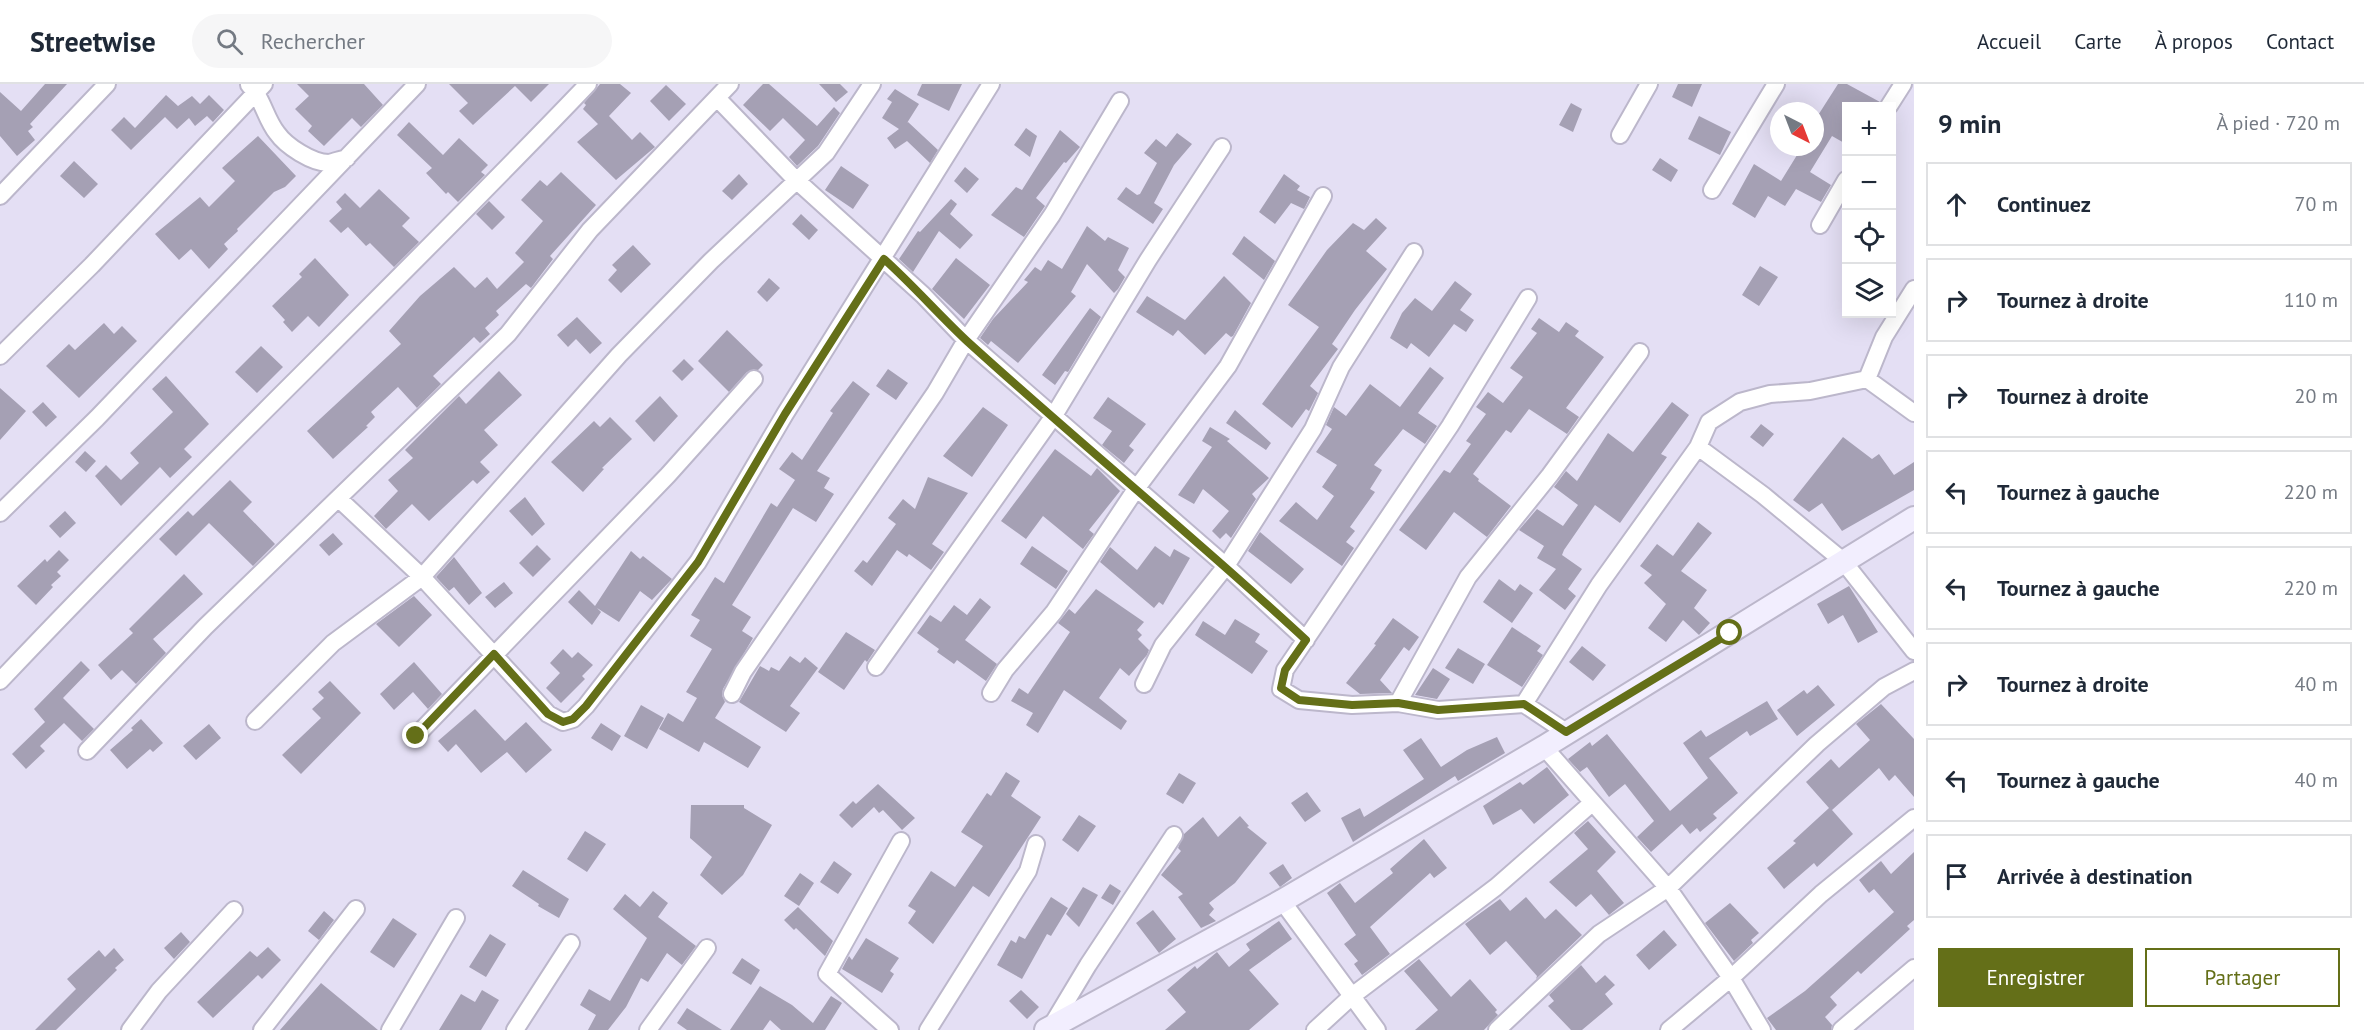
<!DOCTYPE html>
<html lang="fr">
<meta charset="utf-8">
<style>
:root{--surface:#fff;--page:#f6f6f7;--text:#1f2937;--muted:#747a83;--line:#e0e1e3;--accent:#646f18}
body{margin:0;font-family:"PT Sans",sans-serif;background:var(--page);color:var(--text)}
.controls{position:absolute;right:18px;top:18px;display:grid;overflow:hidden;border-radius:0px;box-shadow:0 6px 24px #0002}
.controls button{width:54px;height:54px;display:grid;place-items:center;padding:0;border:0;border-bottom:2px solid var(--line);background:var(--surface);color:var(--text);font:30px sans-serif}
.compass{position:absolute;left:1770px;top:18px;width:54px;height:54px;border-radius:50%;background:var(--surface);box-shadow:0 6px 24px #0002;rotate:138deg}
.stop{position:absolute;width:18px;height:18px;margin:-14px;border:4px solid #646f18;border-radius:50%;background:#fff}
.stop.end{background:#646f18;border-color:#fff;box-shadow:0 2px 6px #0008}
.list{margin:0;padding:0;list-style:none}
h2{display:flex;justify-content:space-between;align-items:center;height:78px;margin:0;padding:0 24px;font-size:26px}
h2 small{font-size:20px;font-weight:400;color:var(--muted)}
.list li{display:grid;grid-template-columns:39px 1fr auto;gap:18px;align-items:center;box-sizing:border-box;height:84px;margin:0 12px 12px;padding:0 12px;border:2px solid var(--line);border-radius:0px}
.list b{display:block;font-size:22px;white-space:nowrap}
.list em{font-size:20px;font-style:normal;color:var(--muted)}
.actions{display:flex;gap:12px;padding:18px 24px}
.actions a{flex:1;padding:14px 0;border:2px solid var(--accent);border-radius:0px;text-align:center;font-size:21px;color:var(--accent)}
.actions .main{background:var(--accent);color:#fff}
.icon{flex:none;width:33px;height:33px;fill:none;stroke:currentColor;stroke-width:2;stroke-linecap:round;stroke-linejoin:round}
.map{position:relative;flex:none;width:1914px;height:946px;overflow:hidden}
header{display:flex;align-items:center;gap:36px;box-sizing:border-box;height:84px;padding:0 30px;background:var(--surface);border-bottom:2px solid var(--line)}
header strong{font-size:28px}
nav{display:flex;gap:33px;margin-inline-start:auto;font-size:21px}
.search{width:420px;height:54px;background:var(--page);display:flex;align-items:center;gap:15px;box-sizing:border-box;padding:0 21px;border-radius:33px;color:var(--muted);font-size:22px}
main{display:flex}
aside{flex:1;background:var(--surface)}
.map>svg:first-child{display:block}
.building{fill:#a5a0b4}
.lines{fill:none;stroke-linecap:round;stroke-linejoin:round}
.street-casing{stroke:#bcb7cb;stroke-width:20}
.secondary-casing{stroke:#bcb7cb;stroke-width:26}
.street{stroke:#fff;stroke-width:16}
.secondary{stroke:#f2eefe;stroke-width:22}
.route{stroke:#646f18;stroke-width:8}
</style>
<header>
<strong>Streetwise</strong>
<div class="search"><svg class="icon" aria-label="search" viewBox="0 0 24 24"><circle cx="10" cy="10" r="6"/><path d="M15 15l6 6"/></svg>Rechercher</div>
<nav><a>Accueil</a><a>Carte</a><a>À propos</a><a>Contact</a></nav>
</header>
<main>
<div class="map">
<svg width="1914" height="946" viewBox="0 0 1914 946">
<rect width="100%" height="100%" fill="#e4dff4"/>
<!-- building -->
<path class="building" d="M45,0h22l-37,40 3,3 -5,4 7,9 -18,16 -17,-20v-44l21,19z
M297,0h67l19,21 -22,22 -9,-9 -28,28 -16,-15 4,-5 -17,-17 14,-13z
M449,0h100l-18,18 -16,-16 -42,39 -14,-14 9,-8z
M600,0h20l11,9 -22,23 23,24 8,-8 15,15 -39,33 -39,-38 21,-18 -15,-15 3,-4 -2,-2z
M763,0h6l48,42 17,-19 6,6 -22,33 -21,20 -8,-9 16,-17 -22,-22 -13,13 -27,-26z
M819,0h21l8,8 -12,10z
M922,0h40l-13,27 -32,-16z
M1678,0h24l-10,23 -20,-10z
M1838,0h9l33,18 -1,4h-33v38l-14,-8 -22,36 21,13 -10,17 -25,-13 -11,17 -17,-10 -13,22 -23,-14 22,-40 27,17 21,-34h13v-27z
M666,1l20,19 -17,17 -19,-20z
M895,5l24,15 -12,19 1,-1 30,28 -8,13 -23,-22 -12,8 -8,-11 12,-9 -17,-11 10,-16 -5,-3z
M166,11l12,11 14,-10 8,8 9,-9 15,15 -11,12 -6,-6 -12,10 -6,-8 -12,11 -12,-12 -34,33 -20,-20 13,-13 11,11z
M1571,19l11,6 -9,23 -14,-7z
M1699,32l32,16 -11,23 -32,-16z
M409,38l34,33 16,-17 29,27 -7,7 4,3 -27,27 -10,-10 -2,2 -20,-21 6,-5 -35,-33z
M1026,44l11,8 -7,21 -16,-12z
M1060,46l20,17 -14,16 -2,-1 -28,36 9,8 -21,31 -33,-22 25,-28 6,3z
M1177,49l15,11 -18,21 -20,38 9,6 -10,15 -36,-25 9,-12 11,8 3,-1 17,-31 -13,-10 12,-14 10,8z
M258,52l38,40 -11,11 -11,5 -37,37 1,2 -14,13 4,5 -19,20 -18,-20 -12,11 -24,-26 45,-37 9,10 26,-26 -13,-13z
M1660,74l18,12 -7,12 -19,-12z
M74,77l24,23 -14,14 -24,-22z
M841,82l28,19 -16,24 -28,-19z
M965,83l14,12 -12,14 -13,-12z
M561,88l35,33 -46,51 3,3 -22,29 -5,-4 -30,27 3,4 -14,13 5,6 -10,9 -6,-6 -41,39 8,8 -24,24 -19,-21 -27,25 4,5 -9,9 2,1 -35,32 -26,-28 94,-87 -12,-13 31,-35 34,-29 21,21 12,-11 10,12 27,-27 -9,-9 28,-32 -22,-21 19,-20 7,6z
M739,90l9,10 -16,16 -10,-9z
M1284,90l16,12 -3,4 13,7 -6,12 -13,-6 -16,21 -16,-12z
M379,105l31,29 -8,8 17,16 -25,25 -24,-24 -4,3 -18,-19 -7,6 -12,-12 13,-12 -6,-7 9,-9 15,15z
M951,115l6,5 -7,10 23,21 -13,14 -21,-18 -26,41 -14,-13 19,-28 2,1z
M489,117l16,16 -13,13 -16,-16z
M801,130l17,16 -9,10 -17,-16z
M1376,134l11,10 -21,23 21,18 -32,41 -23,34 6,5 -28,37 8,7 -9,18 -3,-2 -14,19 -30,-24 57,-77 -31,-22 39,-55 26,-27 11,7z
M1087,142l18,15 3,-4 21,11 -11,22 7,7 -7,12 -4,4 -27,-29 -16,28 5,4 -58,67 -27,-22 -3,4 -8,-7 13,-19 35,-37 -4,-2 11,-13 6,4 7,-11 14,9z
M1244,152l31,25 -11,19 -32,-26z
M633,161l18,19 -30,29 -13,-13 9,-10 -5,-5z
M315,174l34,37 -30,32 -11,-11 -16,16 -9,-10 2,-2 -13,-14 30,-29 -3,-3z
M956,174l34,27 -26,34 -32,-30z
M1760,182l18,11 -19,29 -17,-11z
M1224,192l27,27 -18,33 -2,1 -5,-4 -21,22 -27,-25 -5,6 -37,-24 11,-16 38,24z
M769,194l11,10 -13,14 -10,-10z
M1455,197l17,13 -12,16 14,10 -8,12 -12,-8 -25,33 -18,-14 -4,6 -17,-11 12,-25 13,-15 17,13z
M1090,224l11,9 -33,55 -3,-1 -10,14 -13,-10z
M577,233l25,26 -12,11 -14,-15 -8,8 -11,-12z
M1539,234l20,14 7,-10 13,9 -4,5 29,21 -38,51 13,9 -12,17 -38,-25 -18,24 -5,-3 -33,44 6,5 -1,2 33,25 -24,31 -33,-25 -28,38 -27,-20 45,-60 6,3 21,-29 -5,-3 20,-27 -10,-7 12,-15 15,11 20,-26 -13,-9 27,-35 -6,-4z
M104,239l10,11 8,-8 15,15 -58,57 -33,-32 23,-22 6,6z
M727,246l36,35 -5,5 -11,2 -18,20 -31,-31z
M261,262l22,21 -26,26 -22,-21z
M684,275l10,10 -12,12 -10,-10z
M1430,283l14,11 -26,35 19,13 -12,18 -22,-15 -29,36 8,5 -12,19 5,3 -25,35 5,4 -9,11 8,6 -12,18 -63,-45 17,-19 21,18 17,-24 -12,-9 15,-22 -21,-13 16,-23 -6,-4 8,-18 12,9 24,-32 30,23z
M888,285l20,14 -12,17 -20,-14z
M499,287l23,24 -38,35 14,15 -18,17 10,10 -13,12 -4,-4 -44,41 -17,-17 -26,25 -12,-13 24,-25 -10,-11 25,-22 -8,-8 54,-54 7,8z
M166,292l43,48 -25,25 8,8 -22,21 -10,-11 -39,39 -26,-30 11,-11 15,15 18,-17 -9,-10 43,-41 -21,-23z
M853,297l17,13 -53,77 13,7 -6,10 10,6 -18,28 -23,-14 -61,97 19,12 -9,14 11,7 -30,51 -1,6 3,7 -10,16 46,29 -13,21 -44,-26 -5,10 -40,-23 9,-16 15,9 14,-24 -11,-6 26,-43 -22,-13 10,-16 -9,-5 24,-38 9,6 47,-80 6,4 18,-27 -16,-11 13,-17 10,8 31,-47 -3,-2z
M0,304l26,23 -26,29z
M660,312l18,20 -24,26 -19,-21z
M1108,313l38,27 -17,22 5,4 -10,13 -22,-18 10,-14 -19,-13z
M43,318l14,15 -11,10 -14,-15z
M1672,318l17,13 -28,39 6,3 -47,66 -25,-18 -31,45 -2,5 20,14 -14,20 8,7 -11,14 -26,-20 17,-21 -19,-11 7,-12 -25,-16 18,-21 26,17 15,-21 -24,-18 12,-16 11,10 31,-48 25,19z
M983,323l25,18 -36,52 -29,-21z
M1235,326l36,33 -5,7 -40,-27z
M610,333l22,22 -30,29 2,1 -21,23 -32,-30 43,-41 6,6z
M1761,340l13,10 -11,13 -13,-10z
M1210,343l20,12 -3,2 42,37 -17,16 4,5 -25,39 -5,-5 -6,6 -8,-8 17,-20 -26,-22 -9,15 -16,-9 34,-48 -10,-6z
M1843,353l29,22 7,-5 15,21 20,-13v28l-72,41 -20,-28 -13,9 -16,-12z
M1055,365l36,27 6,-8 23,23 -31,39 5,4 -11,15 -40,-33 -17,23 -25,-18z
M85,367l11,10 -10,11 -11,-10z
M928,393l40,16 -36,51 12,8 -13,18 -22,-16 -2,3 -10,-7 -25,36 -18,-15 9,-11 4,3 29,-39 -8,-6 15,-19 12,10z
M230,396l22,22 -9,9 32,33 -22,22 -44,-43 -33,33 -17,-17 29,-28 5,5z
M525,413l20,27 -13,12 -23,-25z
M65,427l11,12 -16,15 -11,-12z
M1698,438l14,11 -31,38 26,19 -13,18 16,15 -11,12 -16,-15 -17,22 -18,-14 18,-24 -22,-21 8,-8 -12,-9 17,-22 16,12z
M1260,448l44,37 -13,15 -43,-33z
M333,449l10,11 -14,12 -10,-11z
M537,461l14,14 -18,18 -14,-14z
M1032,462l36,25 -12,18 -36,-25z
M1155,462l15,11 4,-8 16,9 -27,47 -4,-3 -5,6 -54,-46 10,-15 27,23z
M59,466l10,10 -12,12 4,4 -10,9 2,2 -17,18 -19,-19 28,-27 2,3z
M631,467l9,8 3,-3 29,23 -20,21 -12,-9 -21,31 -22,-14 4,4 -9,13 -24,-23 11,-12 16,16z
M454,473l28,36 -13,12 -15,-18 -5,4 -13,-14z
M184,490l19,20 -50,45 13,14 -30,31 -14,-14 -11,10 -13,-15 35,-32 -4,-4z
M1499,495l16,12 5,-7 13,9 -21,30 -29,-21z
M504,498l9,11 -18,15 -10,-11z
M1849,502l29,46 -20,11 -15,-28 -15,9 -11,-20z
M1096,505l48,33 -7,8 5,5 -4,4 11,11 -2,5 -18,21 -9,-8 -21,30 28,23 -6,9 -57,-40 -26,43 -12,-8 7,-12 -22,-12 8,-13 9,6 42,-62 -12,-9 11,-14 6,5z
M414,512l18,19 -33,32 -23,-23z
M980,514l11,9 -26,33 32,24 -11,17 -29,-21 -3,4 -17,-12 2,-3 -22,-16 13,-18 11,7 13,-17 13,10z
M1393,534l26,19 -10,14 -5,-4 -24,33 12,13 -32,1 -14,-11 30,-38 -2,-1z
M1235,535l25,15 -5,8 13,9 -16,23 -57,-39 8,-14 22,14z
M1512,543l29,19 -4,5 6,4 -21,32 -35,-22z
M846,548l29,18 -8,12 -2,-2 -21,30 -26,-18z
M1582,562l24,19 -13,16 -24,-19z
M1458,564l27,16 -12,20 -28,-16z
M563,565l9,9 6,-6 15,13 -11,11 3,3 -24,24 -15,-15 14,-15 -10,-10z
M790,572l10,7 5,-6 13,11 -28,38 10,7 -14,19 -47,-30 21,-36 9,5 2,-4 8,4z
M81,577l9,9 -27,28 31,31 -12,12 -18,-18 -24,23 5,5 -19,18 -14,-15 33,-32 -11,-13z
M414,578l28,32 -14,15 -15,-17 -19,18 -14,-16z
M1433,584l17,11 -13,20 -22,-4z
M330,597l31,32 -60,61 -19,-19 39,-37 -9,-9 12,-11 -6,-6z
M1818,601l17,20 -38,31 -20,-26 27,-20 3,4z
M1767,617l11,18 -28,17 -3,-5 -38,27 29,35 -25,21 4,4 -17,14 -3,-4 -7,6 -8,-10 -31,28 -14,-15 17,-16 -29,-37 -16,13 -22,-30 -7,5 -12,-13 22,-17 2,4 15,-12 63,77 38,-33 -25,-35 18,-13 5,7z
M1881,620l33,35v58l-19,-22 -6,6 -10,-13 -47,42 21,24 -36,33 -3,-4 -30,26 -17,-21 29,-25 -3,-2 36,-33 -23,-26 25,-23 8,9 31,-28 -14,-16z
M641,621l23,13 -17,31 -23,-13z
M475,625l30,32 21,-19 26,28 -26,23 -19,-21 -26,21 -25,-29 -8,8 -10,-11z
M141,635l22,24 -10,9 -3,-3 -23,20 -17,-19 23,-20 -2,-2z
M601,639l20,13 -9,15 -21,-13z
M209,640l12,14 -25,22 -13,-14z
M1497,653l8,16 -47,28 -3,-5 -102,66 -12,-24 19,-10 4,9 60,-38 -21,-29 18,-12 20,29 26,-17z
M1547,683l22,28 -35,29 -13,-15 -28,16 -10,-19 37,-24 3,3z
M1006,688l14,9 -9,15 30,21 -52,80 -16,-11 -40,58 -25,-21 8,-12 -8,-5 23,-35 24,16 28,-41 -22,-14 26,-39 4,3z
M1179,689l17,10 -13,21 -17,-10z
M878,700l37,34 -13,12 -19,-20 -4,3 -5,-6 -22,21 -13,-13 14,-14 3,3z
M1307,708l14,19 -16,11 -14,-19z
M691,721h53v3l28,17 -29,50 -21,20 -22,-20 12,-18 -22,-19z
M1079,731l17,11 -18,26 -16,-12z
M1240,732l9,10 -2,1 20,16 -32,40 -26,20 5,6 -5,6 7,6 -15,7 -23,-31 5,-3 -22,-19 20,-24 -3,-3 6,-14 19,-17 15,20z
M1588,737l28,31 -19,19 27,32 -15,12 -18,-21 -15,13 -27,-25 39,-33 -14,-16z
M585,747l21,13 -19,28 -20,-13z
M1424,755l23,29 -13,10 -4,-5 -60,54 20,27 -28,21 -8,-11 4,-3 -14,-17 12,-9 -29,-42 13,-10 15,20 38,-30 -3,-4z
M1914,768v68l-7,6 3,3 -49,45 -3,-3 -28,26 7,8 -12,12 7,8 -1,5h-55l-9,-12 38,-27 89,-79 -20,-23 -5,4 -10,-13 22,-19 10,13z
M834,777l18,13 -14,20 -18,-12z
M1283,780l9,14 -12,9 -11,-14z
M523,786l46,29 -10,19 -21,-12 1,-2 -27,-18z
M800,789l14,10 -15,23 -15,-10z
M1110,800l11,7 -8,14 -12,-7z
M1083,803l15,8 -19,32 -13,-13z
M653,807l15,12 -10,14 38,29 -14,19 -15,-12 -19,29 -7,-4 -15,29 -18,23h-20l8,-15 -16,-10 9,-16 21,12 37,-63 -34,-29 12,-15 15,13z
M1051,813l17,11 -17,28 -4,-2 -25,45 -25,-14 14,-25 5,3 3,-7 6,3z
M1526,813l19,22 11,-10 26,26 -46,44 1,-3 -31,-35 -16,14 -25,-31 35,-25 10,12z
M1730,819l29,30 -8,7 2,3 -19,18 -29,-38z
M798,823l35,34 -8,15 -29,-28 -2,2 -10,-10z
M1153,826l23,29 -17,14 -23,-30z
M324,827l10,9 -15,20 -11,-9z
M393,834l24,16 -23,34 -24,-16z
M1279,837l13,18 -43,31 30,34 -30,26h-84l21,-18 -19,-22 28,-24 2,3 20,-17 12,15 21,-17 -4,-6z
M1664,846l13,15 -28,25 -13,-15z
M181,848l9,10 -16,17 -10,-11z
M490,850l16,10 -20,33 -17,-10z
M866,854l33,20 -9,13 4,3 -12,19 -40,-24 7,-13 3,4z
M268,863l13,13 -19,19 -4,-4 -45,43 -16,-16 53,-51 7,6z
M114,864l10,12 -9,8 2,2 -61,60h-21l41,-41 -9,-10 32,-29 6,7z
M742,874l18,12 -9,15 -19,-12z
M1419,875l32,38 19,-18 27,31 -2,2 3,3 -14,15h-69l23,-20 -34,-39z
M1581,881l15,18 9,-8 10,10 -10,9 8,10 -31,26h-11l-23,-24 6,-5 -5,-6z
M321,899l57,47h-98z
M760,902l32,19 21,18 18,-27 11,7 -17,27h-44l-11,-10 -7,10h-33z
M482,906l17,10 -18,30h-42l22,-36 14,8z
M1021,906l18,17 -12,12 -18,-18z
M687,924l35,22h-35l-10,-7z"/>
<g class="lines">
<!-- street casing -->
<g class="street-casing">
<path id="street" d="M249,1c14,13 16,33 28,48 9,13 35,30 52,30 5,-1 13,-4 18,-5
M718,15l77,80 128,116 43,45 260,226 80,74
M1889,22l14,-22
M1620,51l29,-51
M1712,106l64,-106
M0,112l107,-112
M1820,141l26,-45
M1914,205l-30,48 -17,42 47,34
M1528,214l-78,128 -165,244 -4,19 18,11 53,5 46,-2 40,7 86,-6 42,28
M0,272l92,-91 172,-181
M1698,363l65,48 80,66 71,90
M339,415l83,78 126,137 15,8 10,-3 13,-13 112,-144 87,-148 206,-330
M0,429l97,-95 320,-334
M876,583l177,-250 95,-157 74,-113
M0,597c192,-203 395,-395 588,-597
M1144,600l19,-39 63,-79 87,-137 28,-62 73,-115
M991,609l14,-23 49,-58 82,-123 92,-123 95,-170
M732,610l11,-22 192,-279 31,-53 86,-125 68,-114
M1398,619l70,-126 82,-102 90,-123
M1524,620l75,-119 99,-138 11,-25 31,-20 30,-8 40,-3 57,-12
M255,637l78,-78 89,-66 197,-222 92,-94 115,-108 46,-69
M416,652l252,-261 86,-96
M1544,663l124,141 63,90 31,52
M87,667l118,-124 303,-293 82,-104 140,-146
M1282,817l95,129
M1052,941l36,-60 86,-130
M130,946l29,-39 75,-81
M262,946l94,-121
M390,946l66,-112
M515,946l56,-87
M648,946l59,-82
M890,946l-63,-56 74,-133
M928,946l100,-159 8,-27
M1315,946l37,-34 144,-109 96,-84
M1497,946l102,-96 69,-46 149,-144 67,-57 30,-16
M1669,946l62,-52 90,-84 93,-76
M1841,946l73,-62"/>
</g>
<!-- secondary casing -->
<g class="secondary-casing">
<path id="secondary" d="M1046,946l236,-129 262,-154 370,-229"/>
</g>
<!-- street -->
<use href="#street" class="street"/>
<!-- secondary -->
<use href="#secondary" class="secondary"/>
</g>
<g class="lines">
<!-- route -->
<path class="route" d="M416,652l78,-82 54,60 15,8 10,-3 13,-13 112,-144 87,-148 99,-155c29,26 55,56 84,83 111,101 228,196 338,298l-21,30 -4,18 18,12 53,5 46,-2 40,7 86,-6 42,28 164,-99"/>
</g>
</svg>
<div class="controls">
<button>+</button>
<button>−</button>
<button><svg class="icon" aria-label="locate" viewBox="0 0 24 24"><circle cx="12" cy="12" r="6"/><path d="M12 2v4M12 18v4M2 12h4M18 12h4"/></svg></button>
<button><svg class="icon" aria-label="layers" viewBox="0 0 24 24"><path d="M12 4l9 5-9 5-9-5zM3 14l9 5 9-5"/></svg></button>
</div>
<svg class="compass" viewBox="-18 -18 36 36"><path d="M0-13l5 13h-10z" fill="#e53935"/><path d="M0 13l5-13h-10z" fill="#747a83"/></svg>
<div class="stop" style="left:1730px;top:549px"></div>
<div class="stop end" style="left:416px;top:652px"></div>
</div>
<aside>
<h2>9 min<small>À pied · 720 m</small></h2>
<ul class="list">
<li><svg class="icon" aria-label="ahead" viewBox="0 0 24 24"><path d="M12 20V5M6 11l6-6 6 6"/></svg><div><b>Continuez</b></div><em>70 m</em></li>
<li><svg class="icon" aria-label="right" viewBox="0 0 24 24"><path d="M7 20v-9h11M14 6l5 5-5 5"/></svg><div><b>Tournez à droite</b></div><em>110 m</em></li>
<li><svg class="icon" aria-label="right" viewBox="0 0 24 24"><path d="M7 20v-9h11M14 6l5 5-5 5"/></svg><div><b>Tournez à droite</b></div><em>20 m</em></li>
<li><svg class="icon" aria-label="left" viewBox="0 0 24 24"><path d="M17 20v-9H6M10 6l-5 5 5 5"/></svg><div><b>Tournez à gauche</b></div><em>220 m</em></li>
<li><svg class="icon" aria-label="left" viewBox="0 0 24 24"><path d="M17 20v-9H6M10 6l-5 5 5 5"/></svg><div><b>Tournez à gauche</b></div><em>220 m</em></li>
<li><svg class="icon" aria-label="right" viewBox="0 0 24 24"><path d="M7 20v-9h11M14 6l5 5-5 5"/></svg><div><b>Tournez à droite</b></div><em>40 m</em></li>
<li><svg class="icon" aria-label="left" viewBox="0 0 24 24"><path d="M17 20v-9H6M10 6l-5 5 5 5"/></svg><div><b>Tournez à gauche</b></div><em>40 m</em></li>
<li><svg class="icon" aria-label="arrive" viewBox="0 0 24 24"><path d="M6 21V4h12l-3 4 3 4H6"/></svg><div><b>Arrivée à destination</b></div></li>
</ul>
<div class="actions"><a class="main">Enregistrer</a><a>Partager</a></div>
</aside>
</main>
